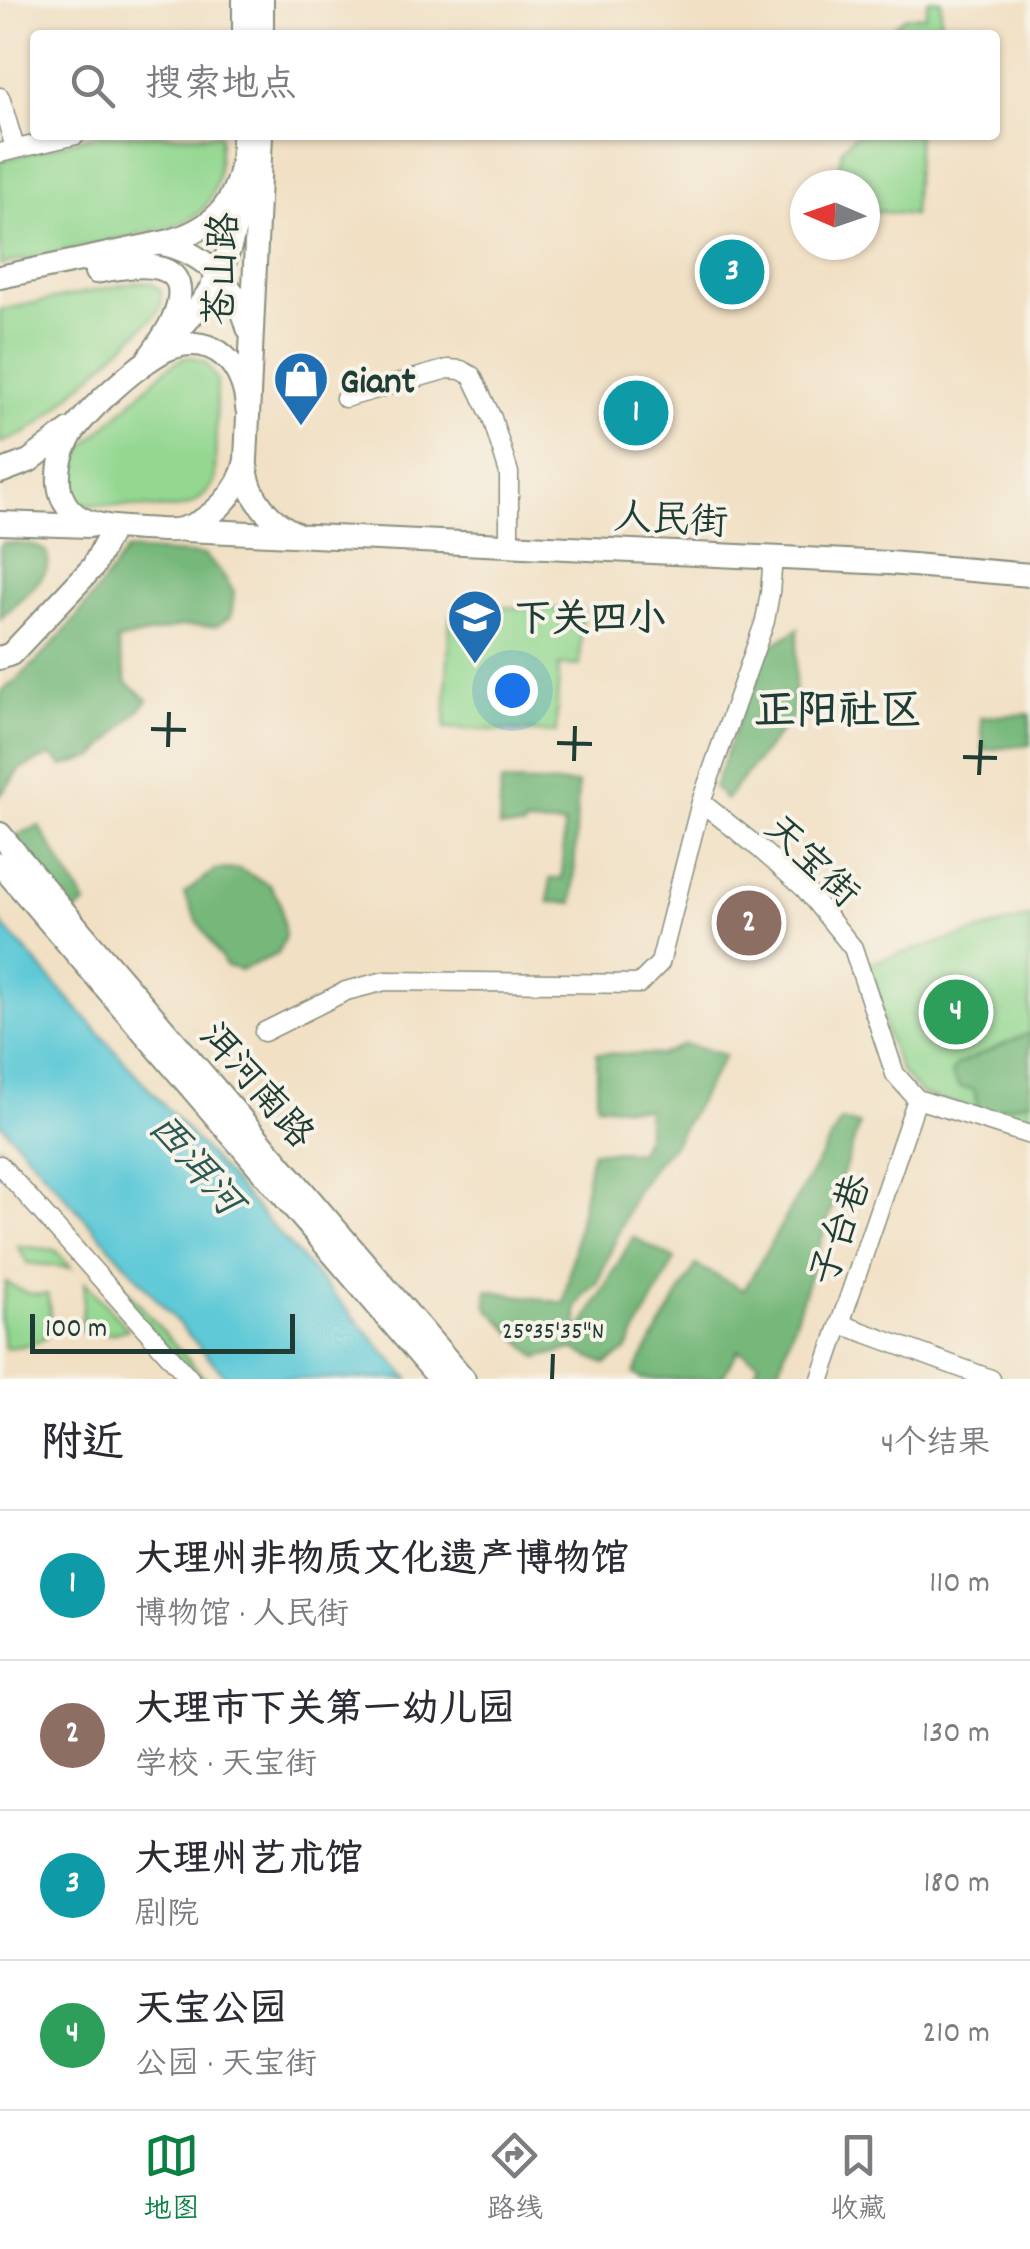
<!DOCTYPE html>
<html lang="zh">
<meta charset="utf-8">
<style>
:root{--surface:#fff;--page:#f7f7f7;--text:#2b2b33;--muted:#7c7c81;--line:#e1e1e2;--accent:#0b8043}
body{margin:0;font-family:Dekko,"LXGW WenKai TC",sans-serif;background:var(--page);color:var(--text)}
.compass{position:absolute;left:790px;top:170px;width:90px;height:90px;border-radius:50%;background:var(--surface);box-shadow:0 2px 8px #0004;rotate:272deg}
.scale{position:absolute;left:30px;bottom:25px;width:265px;box-sizing:border-box;padding-left:10px;border:5px solid #1f3d34;border-top:0;font-size:28px;line-height:35px;white-space:nowrap;color:#1f3d34;-webkit-text-stroke:8px #f7f3e8;paint-order:stroke}
.you{position:absolute;left:512px;top:690px;width:35px;height:35px;margin:-25px;border:8px solid #fff;border-radius:50%;background:#1a73e8;box-shadow:0 0 0 15px #1a73e833}
.badge{display:grid;place-items:center;width:65px;height:65px;border-radius:50%;background:var(--accent);color:#fff;font-size:32px;font-weight:700}
.pin{position:absolute;translate:-50% -50%;border:5px solid #fff;box-shadow:0 2px 10px #0006}
.list{margin:0;padding:0;list-style:none}
h2{display:flex;justify-content:space-between;align-items:center;height:130px;margin:0;padding:0 40px;font-size:42px}
h2 small{font-size:32px;font-weight:400;color:var(--muted)}
.list li{display:grid;grid-template-columns:65px 1fr auto;gap:30px;align-items:center;box-sizing:border-box;height:150px;padding:0 40px;border-top:2px solid var(--line)}
.list b{display:block;font-size:38px;white-space:nowrap}
.list p{margin:0;font-size:32px;white-space:nowrap;color:var(--muted)}
.list em{font-size:32px;font-style:normal;color:var(--muted)}
.icon{flex:none;width:55px;height:55px;fill:none;stroke:currentColor;stroke-width:2;stroke-linecap:round;stroke-linejoin:round}
.map{position:relative;flex:none;width:1030px;height:1379px;overflow:hidden}
.search{position:absolute;background:var(--surface);box-shadow:0 2px 8px #0004;left:30px;right:30px;top:30px;height:110px;display:flex;align-items:center;gap:25px;box-sizing:border-box;padding:0 35px;border-radius:10px;color:var(--muted);font-size:38px}
.sheet{height:730px;background:var(--surface)}
nav{display:flex;justify-content:space-around;align-items:center;box-sizing:border-box;height:140px;border-top:2px solid var(--line);background:var(--surface);font-size:28px;color:var(--muted)}
nav a{display:grid;justify-items:center;gap:5px}
nav .on{color:var(--accent)}
.map>svg:first-child{display:block}
.green{fill:#93d790;stroke:#598a62;stroke-width:2.5}
.forest{fill:#76b87a;stroke:#4a7a57;stroke-width:2.5}
.water{fill:#5ec9d7;stroke:#3e8386;stroke-width:2.5}
.lines{fill:none;stroke-linecap:round;stroke-linejoin:round}
.minor-casing{stroke:#888e7c;stroke-width:21}
.major-casing{stroke:#888e7c;stroke-width:26}
.minor{stroke:#fff;stroke-width:18}
.major{stroke:#fff;stroke-width:22}
.ticks{fill:none;stroke:#1f3d34;stroke-width:4}
.labels{text-anchor:middle;stroke-width:8;stroke-linejoin:round;paint-order:stroke}
.street-label{font-size:38px;fill:#1f3d34;stroke:#f7f3e8}
.poi-label{font-size:38px;font-weight:bold;fill:#1f3d34;stroke:#f7f3e8;text-anchor:start}
.water-label{font-size:40px;font-style:italic;fill:#2c5955;stroke:#f7f3e8}
.quarter-label{font-size:42px;font-weight:bold;fill:#1f3d34;stroke:#f7f3e8}
.ticks-label{font-size:25px;text-anchor:middle;fill:#1f3d34;stroke:#f7f3e8;stroke-width:8;stroke-linejoin:round;paint-order:stroke}
</style>
<div class="map">
<svg width="1030" height="1379" viewBox="0 0 1030 1379">
<rect width="100%" height="100%" fill="#f7f3e8"/>
<filter id="ink" filterUnits="userSpaceOnUse"><feTurbulence type="fractalNoise" baseFrequency=".01" numOctaves="2"/><feDisplacementMap in="SourceGraphic" scale="20" xChannelSelector="R" yChannelSelector="G"/><feConvolveMatrix kernelMatrix="1 2 1 2 8 2 1 2 1" color-interpolation-filters="sRGB"/></filter>
<filter id="wash" filterUnits="userSpaceOnUse"><feTurbulence type="fractalNoise" baseFrequency=".0048" numOctaves="4" result="noise"/><feDisplacementMap in="SourceGraphic" scale="40" xChannelSelector="R" yChannelSelector="G"/><feGaussianBlur stdDeviation="2.25" result="paint"/><feColorMatrix in="noise" values="0 0 0 0 0 0 0 0 0 0 0 0 0 0 0 0 0 1.4 0 .05"/><feComposite in="paint" operator="in"/></filter>
<g filter="url(#wash)">
<rect width="100%" height="100%" fill="#f1e0c4"/>
<!-- green -->
<path class="green" d="M928,0h13v23l-9,12h-40l-3,-5 16,-13 20,-1z
M95,135h125c0,27 0,60 -22,79 -6,5 -15,8 -22,12l-176,39v-104z
M855,135h63l-5,80 -48,-5v-25h-29l6,-36z
M137,282l14,1 10,7v16l-7,11 -110,103 -20,14 -24,9v-133z
M192,357l14,6 11,17 -2,101c-10,16 -22,26 -41,28l-94,-5 -10,-16 -2,-13 4,-14 5,-8 89,-84 17,-11z
M494,607l88,3 -2,56 -21,-1 -3,68 -111,-5 5,-114 43,-1z
M1030,917v209l-109,-32 -21,-24 -14,-38 -10,-47 -12,-21z
M0,1146l205,233h-10l-195,-221z
M18,1246l37,4 16,18 -44,-5z
M6,1282c13,8 25,15 41,12 10,46 0,49 -42,54l-5,-29z
M85,1282l43,47c-17,6 -29,6 -47,2z"/>
<!-- forest -->
<path class="forest" d="M6,543l27,2 13,6c2,7 4,9 1,17 -6,16 -35,38 -47,51v-75z
M127,550l77,5 17,17 13,20 -3,24 -14,10h-35l-65,15 10,42 21,17 -53,57 -32,9 -12,-11 -31,14 -20,27v-103c52,-39 89,-91 127,-143z
M798,629l-5,87 -68,84 -11,-13 50,-137z
M1030,714v31l-47,5 -2,-33z
M501,782l77,2 -5,119 -24,-1 1,-23h12l2,-54 -40,-1 -1,4 -24,-1z
M39,826l47,78 -14,10 -57,-78z
M239,869l31,16 10,17 5,34 -7,18 -37,16 -15,-4 -28,-44 -14,-28 31,-24z
M1030,1033v68l-31,7 1,9 -22,-8 -4,-19 -15,-3 -8,-13 5,-9z
M684,1044l41,11 -52,90 -15,15 -23,33 -38,91 -10,8 -11,15 3,26 54,-96 42,22 -49,92 -21,13 -33,-15 -35,9 -50,-51v-17l77,13 28,-152 47,1 8,-19v-24l-50,-4v-52l64,2z
M841,1121l18,4 -83,254h-23l6,-17 -21,-12 -17,29h-80l-7,-6 62,-108 48,25z"/>
<!-- water -->
<path class="water" d="M0,922l409,457h-181l-228,-256z"/>
</g>
<g filter="url(#ink)">
<g class="lines">
<!-- minor casing -->
<g class="minor-casing">
<path id="minor" d="M0,97l15,51
M0,153l76,-18
M345,398l103,-29 13,1 11,6 20,42 17,55v72
M773,558l-3,35 -5,28 -64,181 59,47 45,40 48,59 42,126 22,25 113,36
M264,1032l82,-41 39,-10 254,3 21,-21 41,-161
M0,1165l190,214
M841,1324l150,55
M821,1379l96,-280"/>
</g>
<!-- major casing -->
<g class="major-casing">
<path id="major" d="M244,35v-35
M262,35v-35
M162,244c42,8 76,43 86,84
M96,272c39,-8 104,-18 77,47 -6,14 -16,27 -25,40
M0,277l170,-36c43,-13 66,-36 72,-81
M169,340c65,-63 73,-118 74,-205
M247,408c-2,-41 -32,-76 -76,-60 -26,9 -90,66 -102,91 -7,13 -11,29 -10,44 4,44 49,44 84,46 12,0 26,3 38,0 30,-7 60,-39 65,-69l15,-325
M246,465c2,33 24,57 53,70
M0,472l29,-11 41,-31
M0,523l90,3
M185,530l704,33 141,12
M0,658l11,-4 82,-87 20,-40
M0,834l81,98 383,447
M0,864l440,515"/>
</g>
<!-- minor -->
<use href="#minor" class="minor"/>
<!-- major -->
<use href="#major" class="major"/>
</g>
</g>
<!-- ticks -->
<path class="ticks" d="M151,729l35,1M557,743l35,1M168,747l1,-35M963,757l34,1M574,761l1,-35M979,775l2,-35M552,1379l1,-25"/>
<!-- icons -->
<defs>
<g id="shop-pin" transform="scale(2.875)"><path d="M0 17L-7.5 6A9.5 9.5 0 1 1 7.5 6Z" fill="#1f6fb2" stroke="#f7f3e8"/><path d="M-5-2.5h2.3a2.7 3.5 0 0 1 5.4 0H5L5.5 6h-11ZM-1.5-2.5h3a1.5 2.3 0 0 0-3 0Z" fill="#fff"/></g>
<g id="school-pin" transform="scale(2.875)"><path d="M0 17L-7.5 6A9.5 9.5 0 1 1 7.5 6Z" fill="#1f6fb2" stroke="#f7f3e8"/><path d="M0-5L7-2L0 1L-7-2ZM-4 1L0 2.5L4 1V4Q0 6-4 4Z" fill="#fff"/></g>
</defs>
<g fill-rule="evenodd">
<use href="#shop-pin" x="301" y="379"/>
<use href="#school-pin" x="475" y="617"/>
</g>
<g class="labels">
<!-- street labels -->
<g class="street-label">
<text transform="translate(220 269) rotate(-87)" y="13">苍山路</text>
<text transform="translate(671 518) rotate(3)" y="13">人民街</text>
<text transform="translate(813 860) rotate(44)" y="13">天宝街</text>
<text transform="translate(258 1084) rotate(49)" y="13">洱河南路</text>
<text transform="translate(839 1229) rotate(-71)" y="13">子台巷</text>
</g>
<!-- poi labels -->
<g class="poi-label">
<text x="340" y="392">Giant</text>
<text x="514" y="630">下关四小</text>
</g>
<!-- water labels -->
<g class="water-label">
<text transform="translate(197 1163) rotate(49)" y="14">西洱河</text>
</g>
<!-- quarter labels -->
<g class="quarter-label">
<text x="838" y="723">正阳社区</text>
</g>
</g>
<g class="ticks-label">
<text x="553" y="1338">25°35'35"N</text>
</g>
</svg>
<svg class="compass" viewBox="-18 -18 36 36"><path d="M0-13l5 13h-10z" fill="#e53935"/><path d="M0 13l5-13h-10z" fill="#7c7c81"/></svg>
<div class="scale">100 m</div>
<div class="you"></div>
<div class="pin badge" style="left:636px;top:413px;background:#0f9aa8">1</div>
<div class="pin badge" style="left:749px;top:923px;background:#8d6e63">2</div>
<div class="pin badge" style="left:732px;top:272px;background:#0f9aa8">3</div>
<div class="pin badge" style="left:956px;top:1012px;background:#2e9e5b">4</div>
<div class="search"><svg class="icon" aria-label="search" viewBox="0 0 24 24"><circle cx="10" cy="10" r="6"/><path d="M15 15l6 6"/></svg>搜索地点</div>
</div>
<section class="sheet">
<h2>附近<small>4个结果</small></h2>
<ul class="list">
<li><span class="badge" style="background:#0f9aa8">1</span><div><b>大理州非物质文化遗产博物馆</b><p>博物馆 · 人民街</p></div><em>110 m</em></li>
<li><span class="badge" style="background:#8d6e63">2</span><div><b>大理市下关第一幼儿园</b><p>学校 · 天宝街</p></div><em>130 m</em></li>
<li><span class="badge" style="background:#0f9aa8">3</span><div><b>大理州艺术馆</b><p>剧院</p></div><em>180 m</em></li>
<li><span class="badge" style="background:#2e9e5b">4</span><div><b>天宝公园</b><p>公园 · 天宝街</p></div><em>210 m</em></li>
</ul>
</section>
<nav>
<a class="on"><svg class="icon" aria-label="map" viewBox="0 0 24 24"><path d="M3 6l6-2 6 2 6-2v14l-6 2-6-2-6 2zM9 4v14M15 6v14"/></svg>地图</a>
<a><svg class="icon" aria-label="directions" viewBox="0 0 24 24"><path d="M12 3l9 9-9 9-9-9zM9 14v-3h6M13 9l2 2-2 2"/></svg>路线</a>
<a><svg class="icon" aria-label="saved" viewBox="0 0 24 24"><path d="M7 4h10v16l-5-4-5 4z"/></svg>收藏</a>
</nav>
